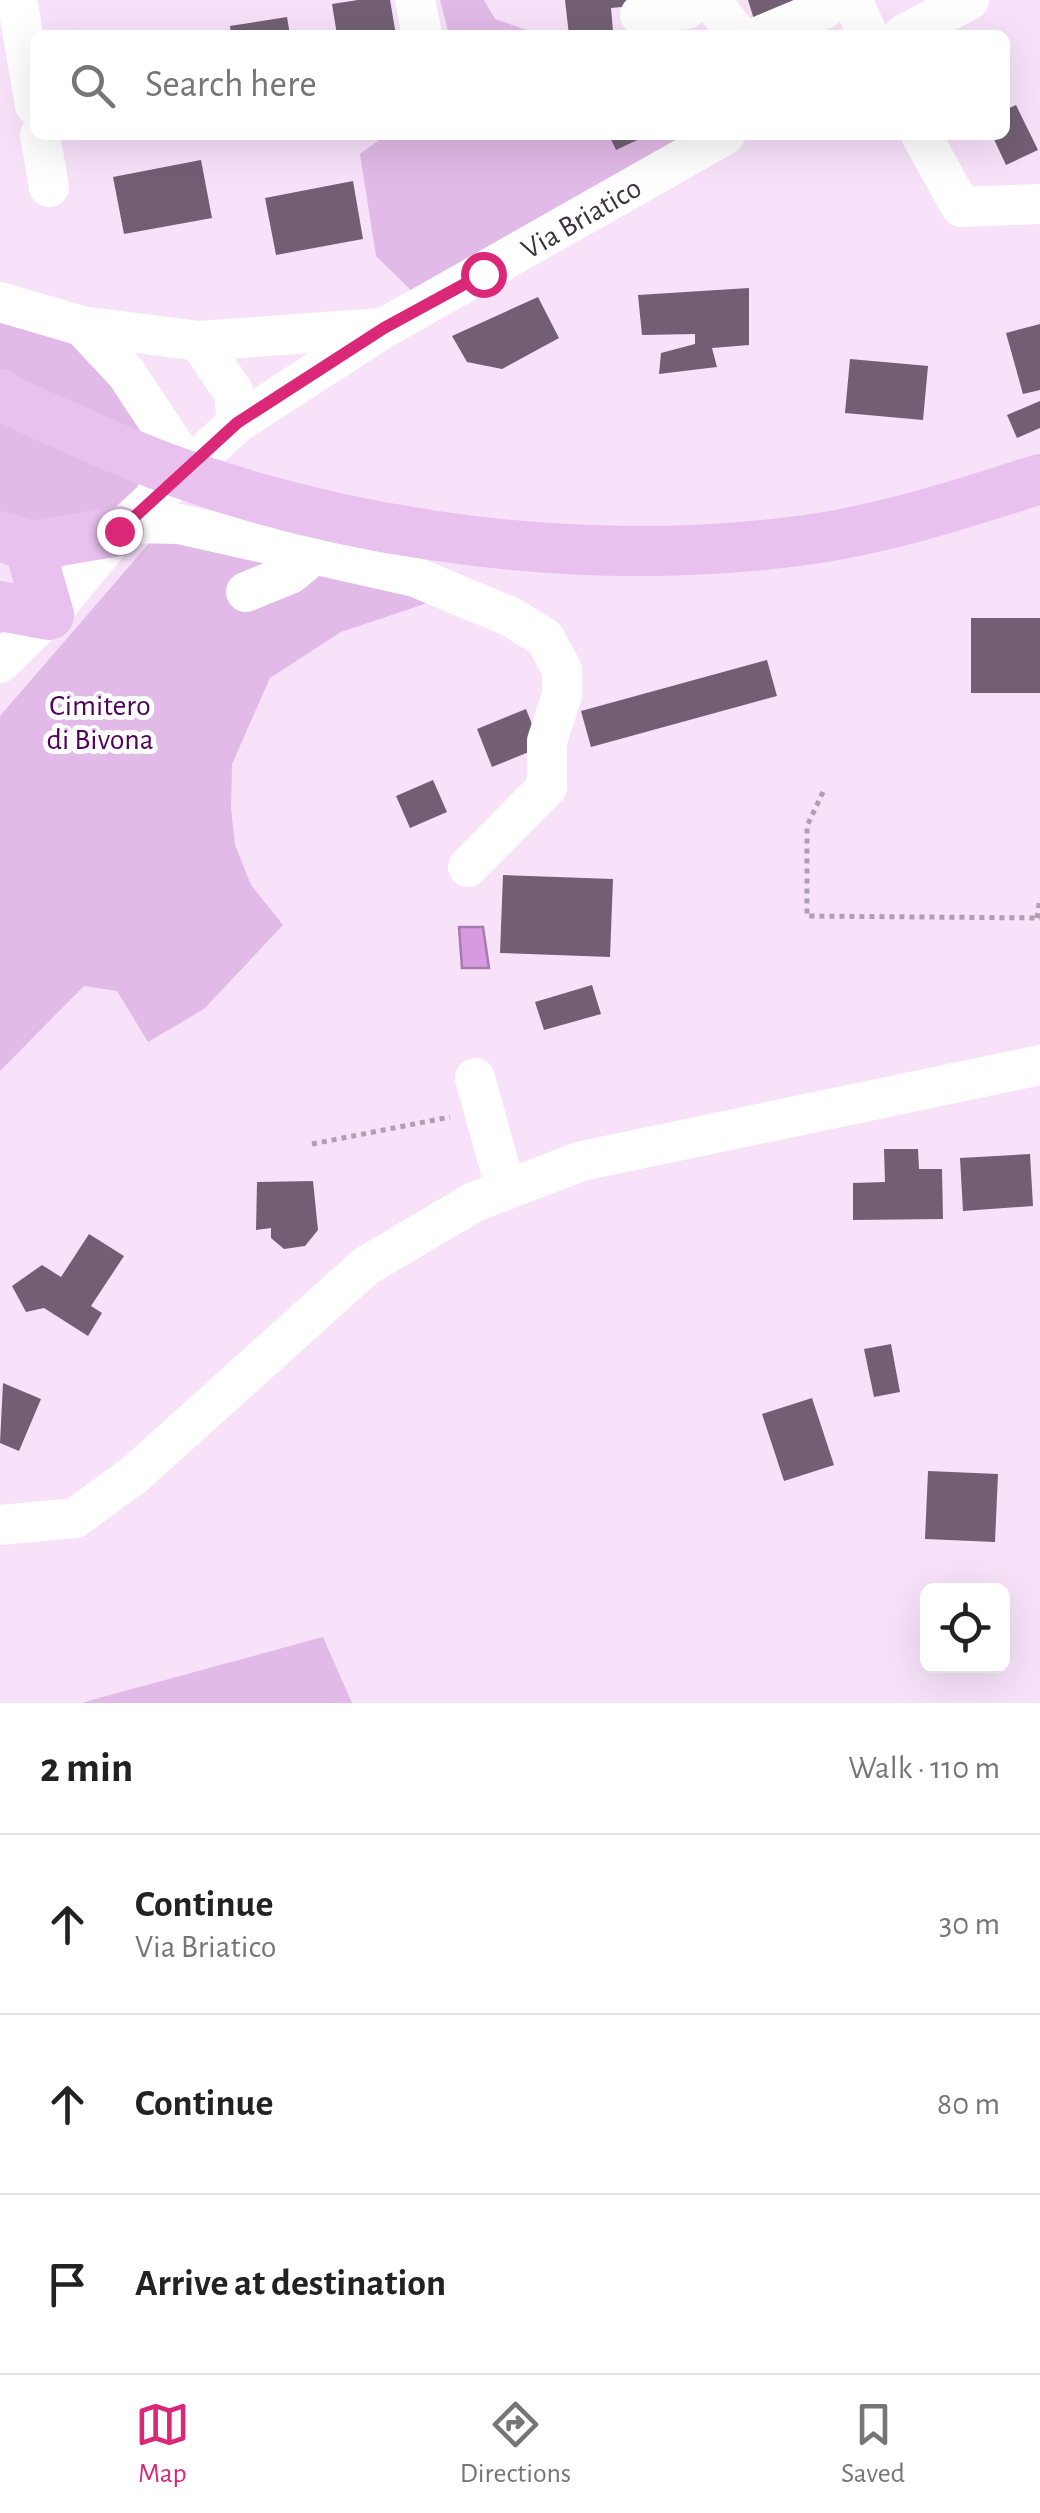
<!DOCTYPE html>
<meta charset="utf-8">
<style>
:root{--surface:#fff;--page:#f2f2f2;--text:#222;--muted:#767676;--line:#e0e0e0;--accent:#db2777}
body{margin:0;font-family:"Alegreya Sans",sans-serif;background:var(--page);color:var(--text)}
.controls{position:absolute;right:30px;bottom:30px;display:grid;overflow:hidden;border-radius:15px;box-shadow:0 10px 40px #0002}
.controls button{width:90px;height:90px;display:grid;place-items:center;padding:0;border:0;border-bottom:2px solid var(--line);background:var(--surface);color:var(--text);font:50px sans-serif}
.stop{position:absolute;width:30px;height:30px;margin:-22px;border:8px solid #db2777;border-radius:50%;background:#fff}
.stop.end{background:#db2777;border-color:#fff;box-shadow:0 2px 10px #0008}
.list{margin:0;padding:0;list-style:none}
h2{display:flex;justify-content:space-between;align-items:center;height:130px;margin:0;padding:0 40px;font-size:42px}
h2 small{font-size:32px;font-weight:400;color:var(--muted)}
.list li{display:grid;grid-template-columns:65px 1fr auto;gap:30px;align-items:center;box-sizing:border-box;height:180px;padding:0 40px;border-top:2px solid var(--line)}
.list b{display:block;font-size:38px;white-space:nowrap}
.list p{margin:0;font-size:32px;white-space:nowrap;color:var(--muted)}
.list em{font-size:32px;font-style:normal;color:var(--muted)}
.icon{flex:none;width:55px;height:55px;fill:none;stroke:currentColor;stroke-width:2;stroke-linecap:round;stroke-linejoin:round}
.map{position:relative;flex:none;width:1040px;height:1703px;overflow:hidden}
.search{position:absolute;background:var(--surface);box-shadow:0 10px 40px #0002;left:30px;right:30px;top:30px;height:110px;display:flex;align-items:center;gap:25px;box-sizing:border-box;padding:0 35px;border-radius:15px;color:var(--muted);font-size:38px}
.sheet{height:670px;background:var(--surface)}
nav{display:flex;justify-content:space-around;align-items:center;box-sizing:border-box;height:140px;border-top:2px solid var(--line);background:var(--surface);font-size:28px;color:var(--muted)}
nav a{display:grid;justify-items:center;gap:5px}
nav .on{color:var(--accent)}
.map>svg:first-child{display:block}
.green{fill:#e1bae7}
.water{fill:#d69adf;stroke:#a87bae;stroke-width:2.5}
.building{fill:#725f74}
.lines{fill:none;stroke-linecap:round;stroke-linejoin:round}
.path{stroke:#af9fb1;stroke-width:5;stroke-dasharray:5 5;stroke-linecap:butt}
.minor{stroke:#fff;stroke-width:40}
.major{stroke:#e8c1ee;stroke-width:50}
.route{stroke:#db2777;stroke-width:12}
.labels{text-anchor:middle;stroke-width:10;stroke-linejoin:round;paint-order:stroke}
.street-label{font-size:30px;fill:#3c343d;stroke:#fff}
.park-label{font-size:30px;fill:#50015b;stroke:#fff}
</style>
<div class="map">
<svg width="1040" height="1703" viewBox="0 0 1040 1703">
<rect width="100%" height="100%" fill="#f7e2fa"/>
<!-- green -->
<path class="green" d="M440,0h44l11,19 46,16h-92z
M386,135h339l-300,169 -49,-48 -16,-102z
M0,302l82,24 72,83v89l-154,38z
M164,526l293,67 -116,39 -71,46 -38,86 -1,44 4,37 16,40 32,40 -79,84 -56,33 -31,-51 -33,-5 -84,85v-355z
M323,1637l29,66h-270l17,-5z"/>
<!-- water -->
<path class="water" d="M459,927h24l6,41h-27z"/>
<!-- building -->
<path class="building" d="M358,0h32l6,35h-59l-5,-31z
M565,0h98v3l-52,5 2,23 -44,4z
M748,0h57l-48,29z
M287,17l3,18h-59l-1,-9z
M1016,105l22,45 -32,15 -14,-30h13v-25z
M609,135h39l-32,15z
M201,160l11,58 -88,16 -11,-57z
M353,181l10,58 -87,16 -11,-57z
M749,288v57l-37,3 5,19 -58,7 2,-21 34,-9v-10l-53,1 -4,-40z
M538,297l21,41 -57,31 -35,-7 -15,-26z
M1040,324v66l-17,4 -17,-61z
M850,359l78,7 -5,54 -78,-7z
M1040,401v27l-23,10 -10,-23z
M971,618h69v75h-69z
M767,660l10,36 -186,51 -10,-36z
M526,709l15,38 -49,20 -15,-38z
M433,780l14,32 -37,16 -14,-32z
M503,875l110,4 -3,78 -110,-4z
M592,985l9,29 -57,16 -9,-28z
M884,1149h34l1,20h23l1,50 -90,1v-37l32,-1z
M1030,1154l3,52 -70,5 -3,-53z
M313,1181l5,49 -13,16 -21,3 -13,-11v-10l-15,2 1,-48z
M89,1234l35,22 -33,50 11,7 -14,23 -44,-28 -18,4 -14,-26 30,-21 19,12z
M891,1344l9,48 -26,5 -10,-48z
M3,1383l38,16 -22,52 -19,-8z
M812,1398l22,67 -50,16 -22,-67z
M928,1471l70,3 -3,68 -70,-3z"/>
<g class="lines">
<!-- path -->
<path class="path" d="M823,792l-16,34v90l233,2
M1037,918l3,-20
M312,1144l138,-27"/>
<!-- minor -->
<path class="minor" d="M17,0l18,105
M415,0l7,35
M710,0l28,35
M852,0l16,35
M640,15l47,-6 3,-9
M762,35l62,-26 -4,-9
M903,35l66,-35
M40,135l9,52
M921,135l40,72 79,-3
M0,302l82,24 117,15 181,-13
M82,326l44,47 49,74 -18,44
M199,341l35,52 3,30
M127,523l52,1 236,53 96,40 34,21 17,32v25l-15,46v46l-79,80
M246,592l44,-18 23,-19
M0,663l49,-48 70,-84 118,-108 147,-95 341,-193
M475,1078l31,112
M0,1525l75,-7 59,-43 232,-209 108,-64 108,-41 458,-96"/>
<!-- major -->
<path class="major" d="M0,394c25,16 55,26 82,39 213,99 483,138 716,108 82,-10 164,-37 242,-62
M0,536l29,10 90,-15
M0,606l49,9 -20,-69"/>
</g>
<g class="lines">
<!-- route -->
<path class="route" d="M119,531l118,-108 147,-95 99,-54"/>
</g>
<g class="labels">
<!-- street labels -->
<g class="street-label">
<text transform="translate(581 218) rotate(-30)" y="10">Via Briatico</text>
</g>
<!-- park labels -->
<g class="park-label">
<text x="100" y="715">Cimitero<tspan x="100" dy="34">di Bivona</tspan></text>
</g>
</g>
</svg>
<div class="controls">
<button><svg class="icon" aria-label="locate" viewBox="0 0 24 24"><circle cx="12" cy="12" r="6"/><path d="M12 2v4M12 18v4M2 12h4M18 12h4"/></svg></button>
</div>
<div class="stop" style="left:483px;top:274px"></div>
<div class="stop end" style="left:119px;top:531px"></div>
<div class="search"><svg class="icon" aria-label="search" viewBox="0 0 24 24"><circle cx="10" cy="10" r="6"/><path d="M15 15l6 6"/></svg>Search here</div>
</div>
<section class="sheet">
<h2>2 min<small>Walk · 110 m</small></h2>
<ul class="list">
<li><svg class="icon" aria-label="ahead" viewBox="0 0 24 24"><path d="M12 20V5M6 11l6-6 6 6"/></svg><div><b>Continue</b><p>Via Briatico</p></div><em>30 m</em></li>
<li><svg class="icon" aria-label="ahead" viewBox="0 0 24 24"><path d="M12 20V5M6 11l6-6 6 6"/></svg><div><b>Continue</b></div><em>80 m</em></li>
<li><svg class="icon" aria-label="arrive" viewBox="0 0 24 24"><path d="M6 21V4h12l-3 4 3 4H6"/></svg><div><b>Arrive at destination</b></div></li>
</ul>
</section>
<nav>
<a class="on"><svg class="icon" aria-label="map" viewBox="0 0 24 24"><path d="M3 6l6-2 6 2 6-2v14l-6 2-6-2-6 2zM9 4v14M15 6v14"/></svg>Map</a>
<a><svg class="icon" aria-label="directions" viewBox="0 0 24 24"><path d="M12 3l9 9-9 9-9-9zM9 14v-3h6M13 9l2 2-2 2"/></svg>Directions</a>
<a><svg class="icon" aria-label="saved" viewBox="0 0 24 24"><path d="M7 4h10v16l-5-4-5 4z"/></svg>Saved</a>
</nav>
